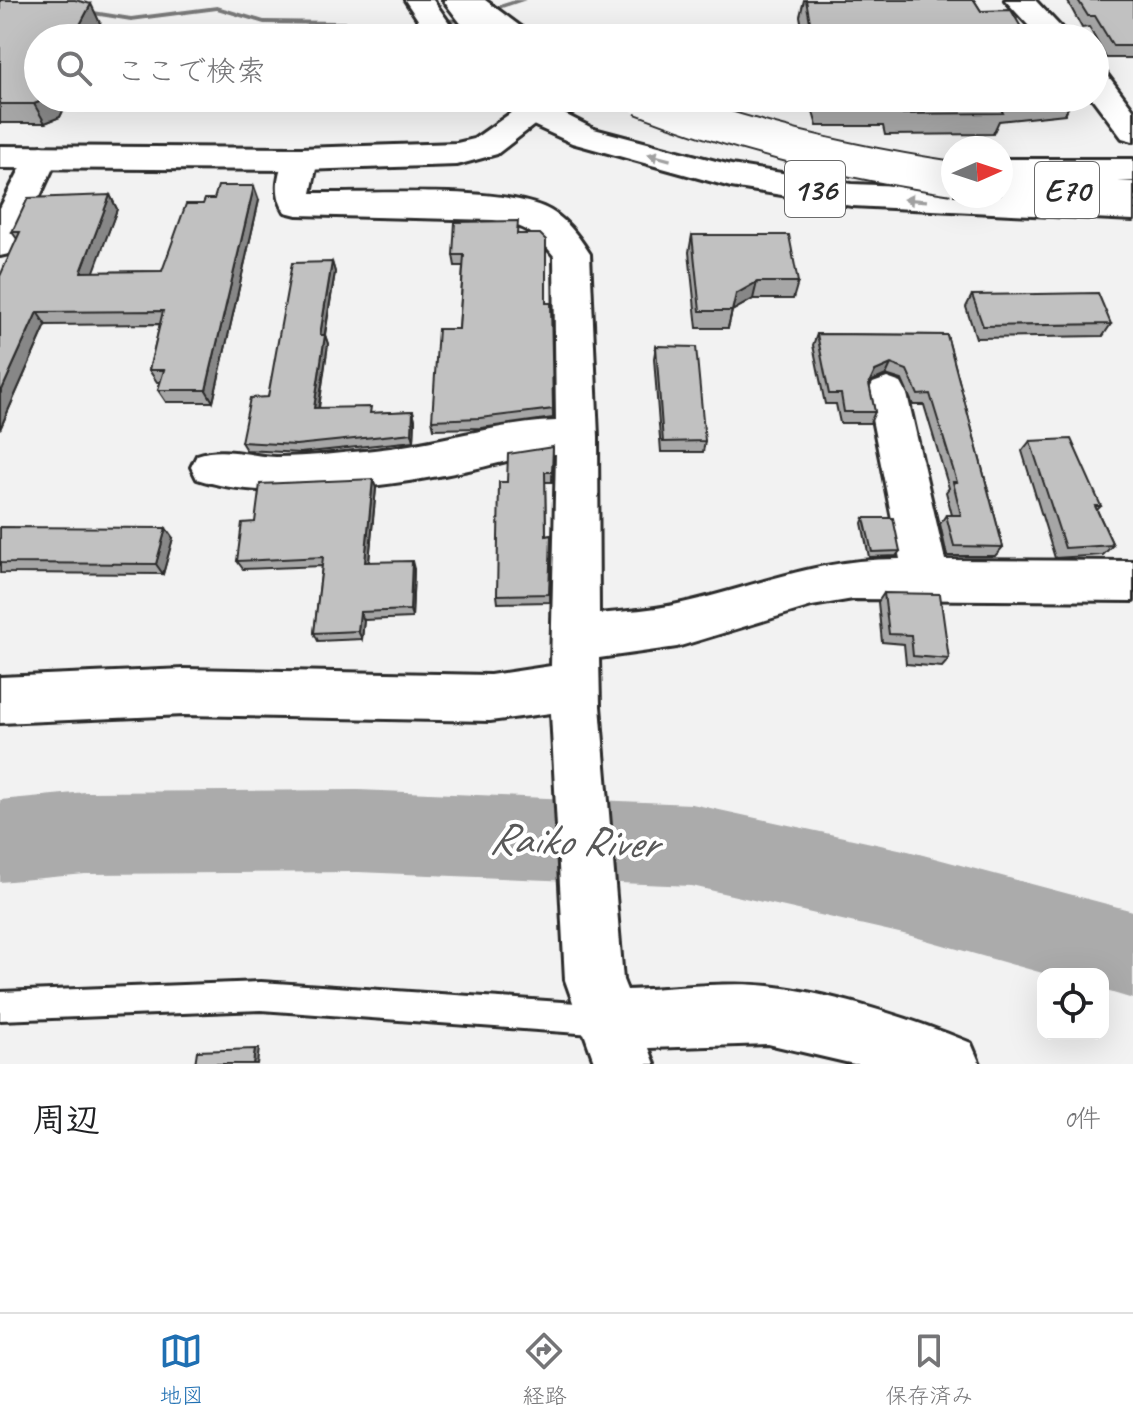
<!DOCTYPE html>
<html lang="ja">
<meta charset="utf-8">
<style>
:root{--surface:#fff;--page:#f2f2f2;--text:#202124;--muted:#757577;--line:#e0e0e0;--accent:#1f6fb2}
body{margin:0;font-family:Caveat,"Klee One",sans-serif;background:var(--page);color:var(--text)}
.controls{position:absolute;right:24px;bottom:24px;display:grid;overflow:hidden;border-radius:16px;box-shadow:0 8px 32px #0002}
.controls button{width:72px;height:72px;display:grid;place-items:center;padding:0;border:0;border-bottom:2px solid var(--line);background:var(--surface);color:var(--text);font:40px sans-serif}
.compass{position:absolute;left:941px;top:136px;width:72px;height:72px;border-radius:50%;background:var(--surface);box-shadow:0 8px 32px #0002;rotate:87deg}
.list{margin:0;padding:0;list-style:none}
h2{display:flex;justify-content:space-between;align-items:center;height:104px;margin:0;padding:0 32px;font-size:34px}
h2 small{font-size:26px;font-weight:400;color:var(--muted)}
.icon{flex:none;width:44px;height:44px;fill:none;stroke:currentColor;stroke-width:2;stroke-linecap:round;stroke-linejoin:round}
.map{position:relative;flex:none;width:1133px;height:1064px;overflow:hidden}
.search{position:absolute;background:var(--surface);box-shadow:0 8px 32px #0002;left:24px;right:24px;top:24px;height:88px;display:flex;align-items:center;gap:20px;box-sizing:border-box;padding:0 28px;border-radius:44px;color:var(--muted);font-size:30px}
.sheet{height:248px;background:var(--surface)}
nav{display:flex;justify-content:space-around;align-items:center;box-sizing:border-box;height:112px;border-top:2px solid var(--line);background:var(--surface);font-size:22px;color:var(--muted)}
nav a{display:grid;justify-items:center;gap:4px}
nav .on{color:var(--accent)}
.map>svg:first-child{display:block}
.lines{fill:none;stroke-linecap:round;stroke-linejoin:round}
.stream{fill:#787878;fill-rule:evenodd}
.river{fill:#ababab;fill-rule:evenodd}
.service-casing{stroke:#2b2b2b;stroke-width:6}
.minor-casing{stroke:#2b2b2b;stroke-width:6}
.tertiary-casing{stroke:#2b2b2b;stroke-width:6}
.trunk-casing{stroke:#2b2b2b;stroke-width:6}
.motorway-casing{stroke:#2b2b2b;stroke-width:6}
.service{fill:#fff;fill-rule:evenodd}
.minor{fill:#fff;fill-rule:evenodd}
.tertiary{fill:#fff;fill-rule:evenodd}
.trunk{fill:#fff;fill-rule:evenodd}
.motorway{fill:#fff;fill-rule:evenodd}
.motorway-bridge-casing{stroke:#2b2b2b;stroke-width:36;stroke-linecap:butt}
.motorway-bridge{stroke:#fff;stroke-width:32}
.wall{fill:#a6a6a6;stroke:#2b2b2b;stroke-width:2}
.shaded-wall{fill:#878787;stroke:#2b2b2b;stroke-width:2}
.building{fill:#c1c1c1;stroke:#2b2b2b;stroke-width:2}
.oneway{fill:#a0a0a0}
.labels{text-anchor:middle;stroke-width:8;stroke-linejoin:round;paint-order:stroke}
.shield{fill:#fff;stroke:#6b6b6b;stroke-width:2}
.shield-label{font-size:32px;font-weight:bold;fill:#2b2b2b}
.near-water-label{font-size:44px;font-style:italic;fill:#585858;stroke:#fff}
</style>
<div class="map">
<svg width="1133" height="1064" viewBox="0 0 1133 1064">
<rect width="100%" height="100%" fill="#f2f2f2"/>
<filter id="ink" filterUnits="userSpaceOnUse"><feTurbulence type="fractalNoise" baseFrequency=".0125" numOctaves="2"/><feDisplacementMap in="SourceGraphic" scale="16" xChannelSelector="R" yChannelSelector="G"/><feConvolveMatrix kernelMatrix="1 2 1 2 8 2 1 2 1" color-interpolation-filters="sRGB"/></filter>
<g filter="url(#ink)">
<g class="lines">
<!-- stream -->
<path class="stream" d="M515,0h11l-66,22 -48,4 -148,-2 -47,-14 -86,11 -50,-8 -4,-2 4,-2 50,8 86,-11 47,14 148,2 47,-4z"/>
<!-- river -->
<path class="river" d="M358,790l334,14 216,47 225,60v88l-30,-9v-16h-57l-138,-39 -216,-49 -334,-14 -273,2 -85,8v-82l85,-8z"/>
<!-- service casing -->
<g class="service-casing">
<path id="service" d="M261,982l345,23 10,5 5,10 -5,10 -10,5 -345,-25 -261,10v-28z"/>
</g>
<!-- minor casing -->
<g class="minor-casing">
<path id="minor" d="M42,146l12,4 4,7 -40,87 -5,9 -13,3v-48l30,-58z
M301,148l12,3 5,8 -7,34c57,1 184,-7 232,14 21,9 35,28 47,47l8,183 1,177c26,-3 54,-4 79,-10 82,-18 134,-45 222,-45l-33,-165 6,-11 14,-5 14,5 6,11 38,166 188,1v40l-280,-2 -41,7 -135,41 -78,11 1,48 23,274 4,10c44,-1 98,-9 142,-4 63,7 144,33 202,57l9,21h-126l-86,-20 -119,4 6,16h-60l-30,-84 -14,-267 -61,8 -306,-6 -184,8v-46l184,-8 306,6 61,-9 5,-212c-32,1 -48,7 -78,14 -76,17 -207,36 -281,11l-6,-12 6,-12c26,-9 52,1 79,2 32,0 66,-4 98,-7 62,-6 121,-27 182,-29l-2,-165c-18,-24 -32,-31 -61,-36l-196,-5 -12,-3c-12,-19 -8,-42 4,-61z"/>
</g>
<!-- tertiary casing -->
<g class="tertiary-casing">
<path id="tertiary" d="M1005,0h30l36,38h-31z
M1095,71l11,2 27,36v32l-11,-3 -30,-40z
M532,98h37l-72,56 -40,11 -156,5 -301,-2v-22l301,2 156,-5 17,-4z"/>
</g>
<!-- trunk casing -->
<g class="trunk-casing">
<path id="trunk" d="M405,0h28l27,38h-30z
M443,0h29l30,38h-30z
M497,98h36l61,31 137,36 121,19 101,4v8h48v-6l132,6v24l-281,-14 -121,-19 -159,-44 -52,-24z
M1001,159h132v22h-132z"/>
</g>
<!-- motorway casing -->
<g class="motorway-casing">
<path id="motorway" d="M452,0h33l51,38h-34z
M1001,173l132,9v22l-132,-9z"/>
</g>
<!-- service -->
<use href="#service" class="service"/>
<!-- minor -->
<use href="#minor" class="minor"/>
<!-- tertiary -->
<use href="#tertiary" class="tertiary"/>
<!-- trunk -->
<use href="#trunk" class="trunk"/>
<!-- motorway -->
<use href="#motorway" class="motorway"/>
<!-- motorway-bridge casing -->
<g class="motorway-bridge-casing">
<path id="motorway-bridge" d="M641,98c101,39 204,64 312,80"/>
</g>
<!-- motorway-bridge -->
<use href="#motorway-bridge" class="motorway-bridge"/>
</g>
<!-- wall -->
<path class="wall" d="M0,0l100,23 -62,75h31l-9,19 -15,6h-45z
M804,0h170l7,11 40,16 16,11h-233l-4,-22z
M1067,0h66v58h-27l-17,-31 -7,1z
M809,98h264l-8,16 -66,7 -6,13 -108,1 -2,-9h-66z
M110,195l7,14 -24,63 69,-1 41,-67 56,-4 -46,202h-47l-8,-12 2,-8h-3l-8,-12 11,-46 -114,1 -46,104 17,-190 -5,-7z
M518,234l28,69h5l2,115 -72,10 -47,1 -2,-9 27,-91 4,-63h-8l-2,-11z
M692,235l106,47 -5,17h-40l-21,12 -4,17h-31l-8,-76z
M332,262l3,10 -10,63 3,9 -9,64 54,5 40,-2 2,9 -1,21 -114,12 -54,-3 -5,-8 27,-45z
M972,295l139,29 -8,12 -127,2 -10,-31z
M817,334l130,1 56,212 -8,9h-48l-7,-32 6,-9h6l-6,-23 3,-4 -25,-83h-11l-11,-25 -16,-5 -16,7 -1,3 6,27 -5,11h-30l-4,-19h-11l-12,-59z
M656,346l49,95 -2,11h-42l-7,-94z
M1030,441l71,65 -4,4 16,35 -10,10 -48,3 -33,-107z
M553,447l-1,35h-7l1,54 5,-1 -1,67 -52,1 -1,-8 10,-113z
M376,488l-7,74 45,7 -2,49 -48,2 -2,19 -44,2 -4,-8 8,-67 -79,3 -6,-8 18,-39z
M864,518l36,33 -4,5 -27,1 -7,-34z
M0,527l173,11 -10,36 -163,-1z
M884,593l65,66 -7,8 -36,-3 -2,-20 -22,-2 -4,-40z"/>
<!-- shaded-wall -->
<path class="shaded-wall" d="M91,4l9,19 -8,15h-19z
M49,98h20l-9,19 -15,6 -11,-19z
M254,186l5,14 -46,202 -7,-12z
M110,195l7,14 -28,76 -8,-13z
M332,262l3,10 -12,72 -3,-9z
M757,282l-4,17 -21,12 -4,17 8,-34z
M37,312l9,13 -46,104v-35z
M325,335l3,9 -11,73 -3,-9z
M891,364l-5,11 -16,7 5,-11z
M413,411l2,9 -1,21 -2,-8z
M373,479l3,9 -8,83 -3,-9z
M166,528l7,10 -10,36 -7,-10z
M412,561l2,8 -2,49 -2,-8z
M360,612l4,8 -2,19 -4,-8z
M255,1049h4l-2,15h-4z"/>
<!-- building -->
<path class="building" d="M0,0h75l16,4 -18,34h-35v60h11l-15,6h-34z
M806,0h168l7,11 30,-1 10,17h8l8,11h-224z
M1078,0h55v46h-20l-18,-30h-7z
M820,98h205l-28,3 6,12 -110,1 -3,-9h-67z
M218,186h36l-48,204h-48l6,-20h-15l14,-59 -126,1 -37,82v-118l20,-44h-8l16,-34 82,-3 -29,77 81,-1 24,-67h17l2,-5h9z
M518,221l-1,13h23l6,6v63h5l2,106 -73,9 -48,2 6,-91h21l5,-74h-11l2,-33z
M692,235h97l9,47h-41l-21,12 -4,17h-32z
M332,262l-12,73h5l-11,73 57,-1 -1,6 43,-2 -1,22 -116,12 -55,-3 9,-44 18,-1 24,-134z
M1098,293l13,31 -128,2 -11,-31z
M817,334l130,1 56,212 -49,-1 -8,-31h15l-8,-33h4l-27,-88 -12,1 -11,-25 -16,-6 -16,7 -6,13 6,28h-31l-3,-18h-12z
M656,346l40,1 9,94 -42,1z
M1071,439l30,67h-6l18,39 -48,3 -35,-107z
M553,447l-1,25h-7l1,64 5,-1 -2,59 -52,1 2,-113h8l1,-28z
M373,479l-8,83 47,-1 -2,49 -50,2 -2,19 -44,2 9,-76 -86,4 5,-38 13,-1 5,-38z
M864,518h29l7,33 -28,1z
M0,527l166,1 -10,36 -156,-1z
M884,593l56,1 9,65 -36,-3 -2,-21 -22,-1z
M255,1049l-2,15h-58l2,-13z"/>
<!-- one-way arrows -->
<defs><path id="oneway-solid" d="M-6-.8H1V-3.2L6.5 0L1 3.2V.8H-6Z" transform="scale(2)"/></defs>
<g class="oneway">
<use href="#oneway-solid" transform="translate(659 157) rotate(-165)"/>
<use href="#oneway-solid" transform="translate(915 200) rotate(-176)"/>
</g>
</g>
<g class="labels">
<!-- shield labels -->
<g class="shield">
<rect x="785" y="161" width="60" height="56" rx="6"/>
<rect x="1035" y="162" width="64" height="56" rx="6"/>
</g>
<g class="shield-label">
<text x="815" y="200">136</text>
<text x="1067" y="201">E70</text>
</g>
<!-- near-water labels -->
<g class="near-water-label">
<text transform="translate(573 840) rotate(2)" y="15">Raiko River</text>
</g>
</g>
</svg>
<div class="controls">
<button><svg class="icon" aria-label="locate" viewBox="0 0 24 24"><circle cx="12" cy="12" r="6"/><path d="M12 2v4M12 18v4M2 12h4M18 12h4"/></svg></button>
</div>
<svg class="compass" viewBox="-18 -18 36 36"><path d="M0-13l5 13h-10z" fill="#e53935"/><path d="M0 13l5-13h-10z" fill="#757577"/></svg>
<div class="search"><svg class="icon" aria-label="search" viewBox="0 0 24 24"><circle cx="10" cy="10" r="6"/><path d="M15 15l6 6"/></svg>ここで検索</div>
</div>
<section class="sheet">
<h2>周辺<small>0件</small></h2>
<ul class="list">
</ul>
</section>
<nav>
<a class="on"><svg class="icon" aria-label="map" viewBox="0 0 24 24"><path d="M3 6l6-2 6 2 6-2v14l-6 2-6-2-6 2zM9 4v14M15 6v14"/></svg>地図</a>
<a><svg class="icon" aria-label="directions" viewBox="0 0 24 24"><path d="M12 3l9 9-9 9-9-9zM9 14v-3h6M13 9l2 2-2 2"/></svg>経路</a>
<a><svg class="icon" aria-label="saved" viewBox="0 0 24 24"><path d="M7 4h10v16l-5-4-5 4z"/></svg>保存済み</a>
</nav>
